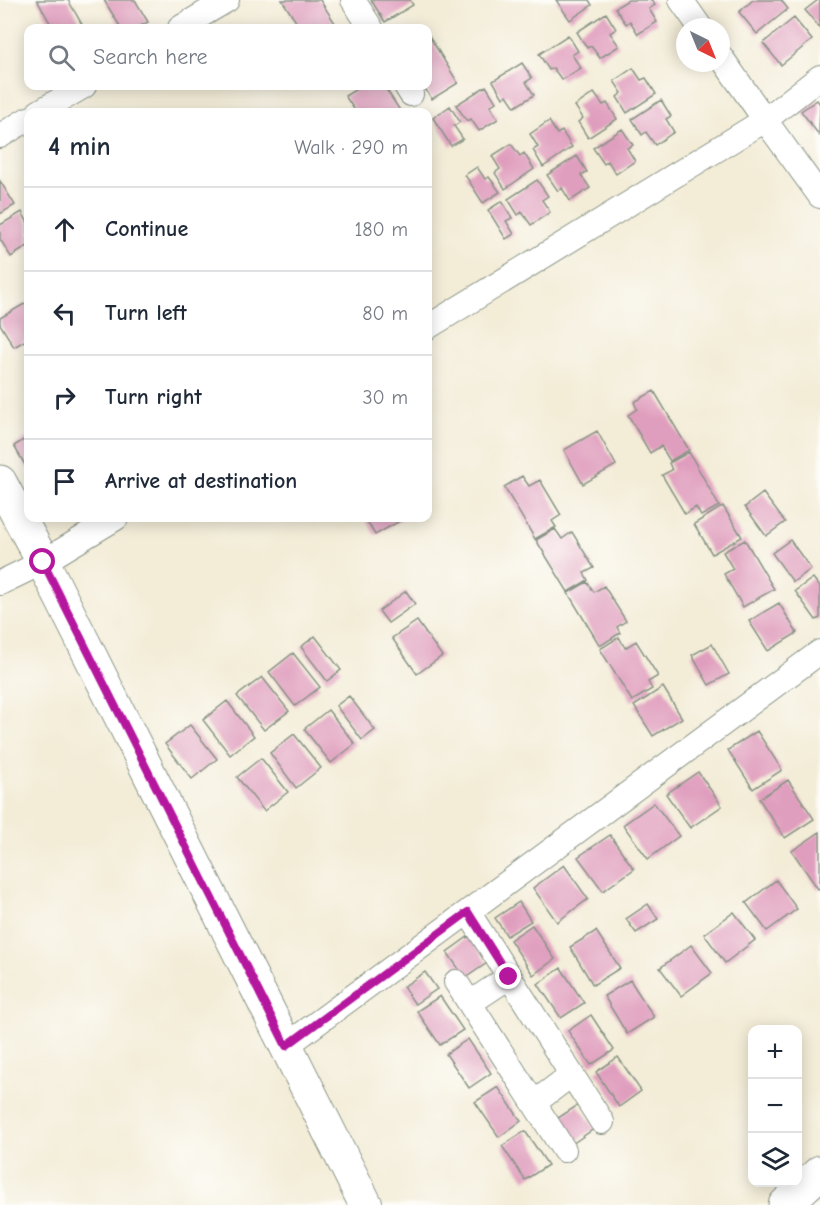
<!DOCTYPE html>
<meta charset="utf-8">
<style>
:root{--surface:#fff;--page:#f2f2f3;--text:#1f2937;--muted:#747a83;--line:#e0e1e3}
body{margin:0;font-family:"Comic Neue",sans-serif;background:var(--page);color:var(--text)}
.controls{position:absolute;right:18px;bottom:18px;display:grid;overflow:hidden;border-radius:12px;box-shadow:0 3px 15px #0003}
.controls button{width:54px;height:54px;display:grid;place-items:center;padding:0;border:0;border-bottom:2px solid var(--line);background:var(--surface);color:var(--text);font:30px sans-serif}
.compass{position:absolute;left:676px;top:18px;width:54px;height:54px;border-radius:50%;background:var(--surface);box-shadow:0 3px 15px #0003;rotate:137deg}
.stop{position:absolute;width:18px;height:18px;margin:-14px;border:4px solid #b5179e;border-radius:50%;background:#fff}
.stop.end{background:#b5179e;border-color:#fff;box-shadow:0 2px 6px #0008}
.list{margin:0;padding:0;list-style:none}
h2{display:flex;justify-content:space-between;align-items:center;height:78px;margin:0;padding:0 24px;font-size:26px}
h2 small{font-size:20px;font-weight:400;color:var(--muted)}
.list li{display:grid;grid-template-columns:39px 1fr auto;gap:18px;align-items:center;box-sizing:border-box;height:84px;padding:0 24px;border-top:2px solid var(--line)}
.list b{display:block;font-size:22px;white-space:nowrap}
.list em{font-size:20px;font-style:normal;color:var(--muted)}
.icon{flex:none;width:33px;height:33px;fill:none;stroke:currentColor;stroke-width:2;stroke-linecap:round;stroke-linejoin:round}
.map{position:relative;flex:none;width:820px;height:1205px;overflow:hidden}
.search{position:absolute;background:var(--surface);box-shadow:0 3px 15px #0003;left:24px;top:24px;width:408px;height:66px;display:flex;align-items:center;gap:15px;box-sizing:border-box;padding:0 21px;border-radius:12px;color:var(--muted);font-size:22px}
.panel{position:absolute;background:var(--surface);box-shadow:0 3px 15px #0003;left:24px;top:108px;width:408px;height:414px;border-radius:12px}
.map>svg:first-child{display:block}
.building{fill:#e09ebe}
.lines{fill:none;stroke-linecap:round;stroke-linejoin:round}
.street-casing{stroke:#899486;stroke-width:26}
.secondary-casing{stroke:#899486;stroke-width:35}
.street{stroke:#fff;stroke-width:24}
.secondary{stroke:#fff;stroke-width:33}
.route{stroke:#b5179e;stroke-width:8}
</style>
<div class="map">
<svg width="820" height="1205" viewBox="0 0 820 1205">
<rect width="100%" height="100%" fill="#fdfcf7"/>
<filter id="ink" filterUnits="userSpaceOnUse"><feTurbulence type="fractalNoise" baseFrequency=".0167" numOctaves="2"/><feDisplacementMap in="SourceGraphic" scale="12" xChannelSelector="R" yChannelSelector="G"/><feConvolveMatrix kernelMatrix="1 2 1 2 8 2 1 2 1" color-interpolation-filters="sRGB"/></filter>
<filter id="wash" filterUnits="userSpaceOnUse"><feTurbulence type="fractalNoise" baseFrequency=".008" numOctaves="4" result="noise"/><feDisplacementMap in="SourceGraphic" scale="24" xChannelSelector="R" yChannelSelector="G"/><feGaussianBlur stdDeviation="1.35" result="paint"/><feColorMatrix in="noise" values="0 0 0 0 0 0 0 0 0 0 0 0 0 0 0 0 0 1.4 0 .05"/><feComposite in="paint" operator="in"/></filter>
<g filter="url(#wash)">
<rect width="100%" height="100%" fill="#f3ecd7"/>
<g id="blocks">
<!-- building -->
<path class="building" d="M37,0h31l16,28h-31z
M104,0h31l13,22 -11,6h-16z
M282,0h38l15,23 -8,5h-27z
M371,0h39l3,5 -28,17z
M556,0h33l3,5 -22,15z
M628,0h24l3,5 -6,4 8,13 -19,12 -8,-13 -4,3 -11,-16z
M753,0h28l7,9 -31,25 -18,-22z
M818,0h2v28l-15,-18z
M606,13l10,16 -6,4 9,13 -19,12 -9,-12 -4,2 -10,-16z
M794,18l18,22 -31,25 -18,-22z
M428,34l30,49 -26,16 -9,-13h5z
M568,35l10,16 -6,4 9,13 -19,12 -9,-12 -4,2 -10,-16z
M522,63l10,15 -6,4 8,13 -19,12 -8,-12 -4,3 -10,-17z
M633,68l8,12 5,-2 10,16 -29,19 -10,-16 5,-4 -8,-12z
M361,86h23l17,26h-45l-11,-16z
M486,86l10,16 -6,4 8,13 -19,12 -8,-12 -4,2 -11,-16z
M594,93l9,12 4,-2 10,16 -29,19 -10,-16 5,-4 -8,-12z
M661,100l10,16 -5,3 8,13 -19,13 -9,-13 -4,3 -10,-16z
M817,100l3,4 -1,31 -18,-24z
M450,106l10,16 -6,4 9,13 -12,7 -18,-28z
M549,121l8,13 5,-3 10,16 -29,20 -10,-17 5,-3 -8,-13z
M622,129l11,16 -6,3 8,13 -19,13 -8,-13 -4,3 -11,-16z
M511,144l9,12 4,-3 10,16 -29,20 -10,-16 5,-4 -8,-13z
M577,156l10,16 -6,3 9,13 -20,13 -8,-13 -4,3 -11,-16z
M477,167l8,12 4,-2 11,15 -17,11 -18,-28z
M537,180l11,16 -6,4 8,12 -19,13 -9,-13 -4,3 -10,-16z
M0,181l15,24 -15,9z
M502,201l10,17 -6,3 8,13 -8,5 -18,-29z
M22,212l6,11v23l-17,11 -11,-18v-14z
M26,303l2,4v32l-14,8 -14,-23v-6z
M654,391l35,59 -19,11 -9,-15 -11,7 -22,-38 9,-6 -3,-7z
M597,431l19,34 -33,19 -19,-34z
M28,437v33l-14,-24z
M689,452l30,54 -18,10 -5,-9 -11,7 -23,-39 10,-5 -3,-7z
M522,476l7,10 11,-6 21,35 -9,6 4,6 -21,12 -31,-52z
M763,493l22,29 -19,14 -21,-29z
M723,506l19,31 -30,17 -18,-30z
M365,518h40l-30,17z
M555,529l7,10 10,-7 22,36 -10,5 4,7 -20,12 -32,-52z
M745,540l29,49 -31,18 -19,-33 9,-5 -10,-17z
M790,540l21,29 -18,13 -21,-29z
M813,578l7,9v31l-4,2 -21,-29z
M587,582l7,10 10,-6 22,35 -9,6 3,6 -20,13 -32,-53z
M406,591l9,13 -27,19 -9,-12z
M779,603l18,30 -29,18 -19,-30z
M417,621l25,35 -25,18 -25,-36z
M315,636l26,34 -14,11 -26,-34z
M619,637l6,11 11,-7 22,35 -10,6 4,7 -20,12 -32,-52z
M712,644l17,30 -20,11 -17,-30z
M293,653l27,34 -25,19 -26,-34z
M262,677l27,34 -25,19 -27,-34z
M663,687l19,31 -29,18 -19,-30z
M349,696l26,34 -13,10 -26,-34z
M227,701l27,35 -24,19 -27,-35z
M328,710l27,34 -24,19 -27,-34z
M190,725l27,34 -25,20 -27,-35z
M757,731l25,39 -29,19 -25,-39z
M294,734l27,34 -25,20 -26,-35z
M261,758l27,34 -24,19 -27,-34z
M698,772l24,34 -32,22 -24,-34z
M788,780l26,39 -29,19 -26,-39z
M654,803l25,33 -31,23 -25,-34z
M820,832v56l-2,1 -26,-38z
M610,835l24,34 -31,22 -25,-34z
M564,865l24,34 -31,23 -24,-34z
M776,880l21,29 -30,22 -21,-28z
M519,902l12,19 -24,15 -12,-18z
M648,904l10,15 -22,14 -10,-14z
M734,912l21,28 -30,23 -21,-29z
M532,925l23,34 -22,16 -23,-35z
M596,931l24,37 -27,17 -23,-38z
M469,936l18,27 -22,15 -18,-26z
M691,945l21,28 -31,23 -21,-28z
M561,968l23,35 -23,15 -23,-34z
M425,972l12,17 -22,15 -12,-17z
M630,980l24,37 -27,17 -23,-38z
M440,996l23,34 -23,15 -23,-34z
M591,1015l23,35 -23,15 -23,-34z
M468,1039l23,34 -22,15 -23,-34z
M618,1057l23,34 -22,16 -23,-35z
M498,1087l23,34 -22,16 -24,-35z
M578,1105l17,23 -23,16 -17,-24z
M525,1131l23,34 -23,15 -23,-34z"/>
</g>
</g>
<g filter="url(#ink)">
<use href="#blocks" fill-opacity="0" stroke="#899486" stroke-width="1.5"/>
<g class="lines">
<!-- street casing -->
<g class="street-casing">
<path id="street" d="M353,0l18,28
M681,0l19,27
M180,28l47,-28
M721,57l44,63 55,-43
M406,86l5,8
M39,112l45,-26
M0,136l28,-17
M428,327l337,-207 55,76
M0,583l43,-21 73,-44
M468,912l134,210
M456,982l108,168
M470,1003l39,-26
M286,1046l534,-394
M534,1103l37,-28"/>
</g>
<!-- secondary casing -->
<g class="secondary-casing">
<path id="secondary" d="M0,482l43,80 323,643
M785,1205l35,-33"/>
</g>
<!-- street -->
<use href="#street" class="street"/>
<!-- secondary -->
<use href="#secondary" class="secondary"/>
</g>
</g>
<g class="lines" filter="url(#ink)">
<!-- route -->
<path class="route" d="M43,562l243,484 182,-134 41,65"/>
</g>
</svg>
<div class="controls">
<button>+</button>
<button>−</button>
<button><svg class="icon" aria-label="layers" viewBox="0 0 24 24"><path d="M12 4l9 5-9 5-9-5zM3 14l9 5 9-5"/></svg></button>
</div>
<svg class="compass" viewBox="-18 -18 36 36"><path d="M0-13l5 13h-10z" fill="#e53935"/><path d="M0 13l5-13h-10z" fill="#747a83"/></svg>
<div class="stop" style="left:43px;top:562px"></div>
<div class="stop end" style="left:509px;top:977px"></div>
<div class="search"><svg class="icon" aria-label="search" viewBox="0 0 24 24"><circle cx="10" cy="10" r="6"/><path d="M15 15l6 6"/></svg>Search here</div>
<section class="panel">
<h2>4 min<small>Walk · 290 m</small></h2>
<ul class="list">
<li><svg class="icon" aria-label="ahead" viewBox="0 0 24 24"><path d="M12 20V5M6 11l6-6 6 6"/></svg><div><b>Continue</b></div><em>180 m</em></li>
<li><svg class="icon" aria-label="left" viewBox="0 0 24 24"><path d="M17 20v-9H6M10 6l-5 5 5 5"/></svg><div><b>Turn left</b></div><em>80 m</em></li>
<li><svg class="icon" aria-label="right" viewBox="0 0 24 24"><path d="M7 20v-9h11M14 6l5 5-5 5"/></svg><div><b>Turn right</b></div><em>30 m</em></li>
<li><svg class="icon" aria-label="arrive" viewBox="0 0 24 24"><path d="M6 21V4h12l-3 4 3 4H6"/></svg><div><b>Arrive at destination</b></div></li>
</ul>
</section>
</div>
